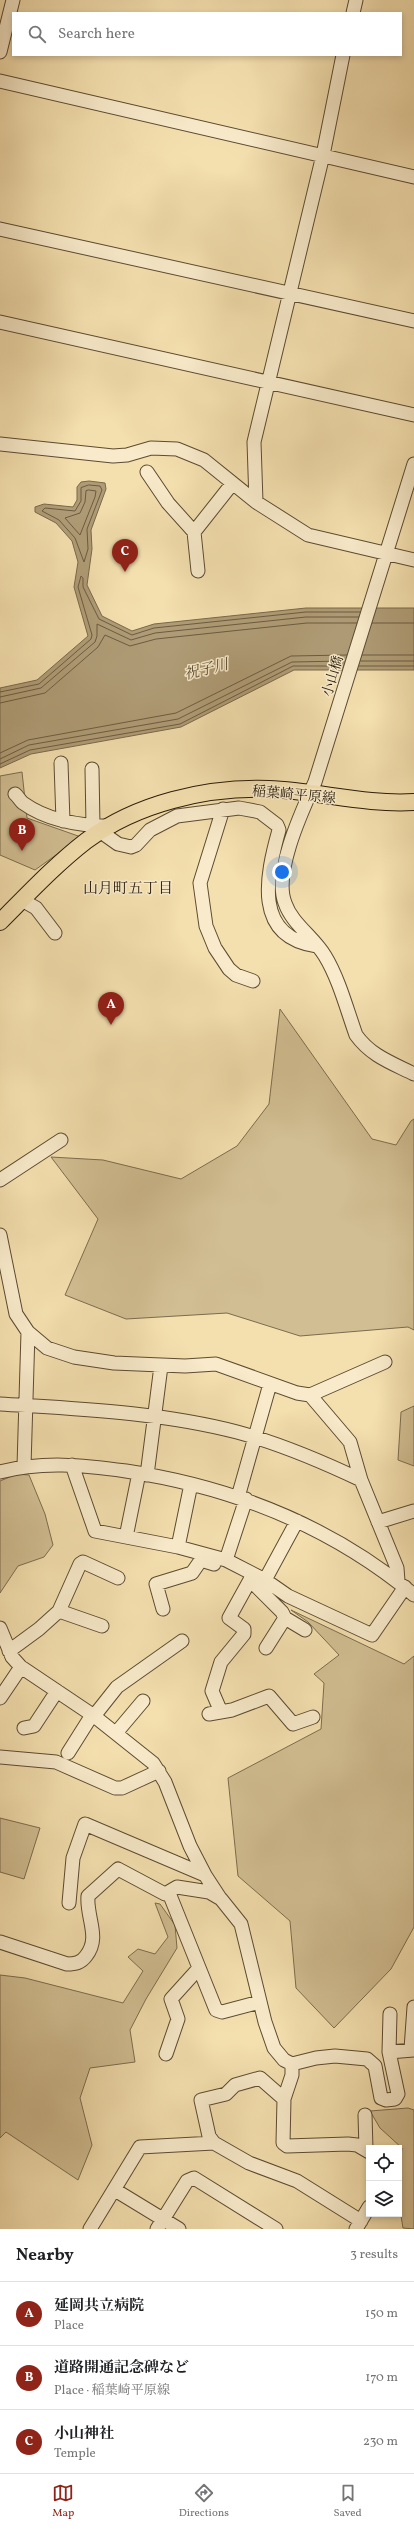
<!DOCTYPE html>
<meta charset="utf-8">
<style>
:root{--surface:#fff;--page:#f6f6f6;--text:#202124;--muted:#757577;--line:#e0e0e0;--accent:#8f2418}
body{margin:0;font-family:Vollkorn,"Noto Serif JP",serif;background:var(--page);color:var(--text)}
.controls{position:absolute;right:12px;bottom:12px;display:grid;overflow:hidden;border-radius:0px;box-shadow:0 2px 6px #0003}
.controls button{width:36px;height:36px;display:grid;place-items:center;padding:0;border:0;border-bottom:1px solid var(--line);background:var(--surface);color:var(--text);font:20px sans-serif}
.you{position:absolute;left:282px;top:872px;width:14px;height:14px;margin:-10px;border:3px solid #fff;border-radius:50%;background:#1a73e8;box-shadow:0 0 0 6px #1a73e833}
.badge{display:grid;place-items:center;width:26px;height:26px;border-radius:50%;background:var(--accent);color:#fff;font-size:13px;font-weight:700}
.pin{position:absolute;translate:-50% -33px;filter:drop-shadow(0 1px 2px #0008)}
.pin::after{content:'';position:absolute;top:21px;width:14px;height:12px;background:inherit;clip-path:polygon(0 0,100% 0,50% 100%)}
.list{margin:0;padding:0;list-style:none}
h2{display:flex;justify-content:space-between;align-items:center;height:52px;margin:0;padding:0 16px;font-size:17px}
h2 small{font-size:13px;font-weight:400;color:var(--muted)}
.list li{display:grid;grid-template-columns:26px 1fr auto;gap:12px;align-items:center;box-sizing:border-box;height:64px;padding:0 16px;border-top:1px solid var(--line)}
.list b{display:block;font-size:15px;white-space:nowrap}
.list p{margin:0;font-size:13px;white-space:nowrap;color:var(--muted)}
.list em{font-size:13px;font-style:normal;color:var(--muted)}
.icon{flex:none;width:22px;height:22px;fill:none;stroke:currentColor;stroke-width:2;stroke-linecap:round;stroke-linejoin:round}
.map{position:relative;flex:none;width:414px;height:2229px;overflow:hidden}
.search{position:absolute;background:var(--surface);box-shadow:0 2px 6px #0003;left:12px;right:12px;top:12px;height:44px;display:flex;align-items:center;gap:10px;box-sizing:border-box;padding:0 14px;border-radius:0px;color:var(--muted);font-size:15px}
.sheet{height:244px;background:var(--surface)}
nav{display:flex;justify-content:space-around;align-items:center;box-sizing:border-box;height:56px;border-top:1px solid var(--line);background:var(--surface);font-size:11px;color:var(--muted)}
nav a{display:grid;justify-items:center;gap:2px}
nav .on{color:var(--accent)}
.map>svg:first-child{display:block}
.green{fill:#d1be92;stroke:#7c6c4e}
.water{fill:#af9c76;stroke:#79684a}
.lines{fill:none;stroke-linecap:round;stroke-linejoin:round}
.shore{stroke:#6c5b40;stroke-width:1}
.minor-casing{stroke:#5b4b32;stroke-width:15}
.major-casing{stroke:#281a09;stroke-width:18}
.minor{stroke:#f8eaca;stroke-width:13}
.major{stroke:#f4dfae;stroke-width:16}
.labels{text-anchor:middle;stroke-width:3;stroke-linejoin:round;paint-order:stroke}
.street-label{font-size:14px;fill:#281a09;stroke:#f8eaca}
.water-label{font-size:15px;font-style:italic;fill:#5e4e35;stroke:#f8eaca}
.neighbourhood-label{font-size:15px;fill:#281a09;stroke:#f8eaca}
</style>
<div class="map">
<svg width="414" height="2229" viewBox="0 0 414 2229">
<rect width="100%" height="100%" fill="#f4dfae"/>
<filter id="stains"><feTurbulence type="fractalNoise" baseFrequency=".005" numOctaves="4"/><feColorMatrix values="0 0 0 0 .2 0 0 0 0 .09 0 0 0 0 .02 0 0 0 .5 -.17"/></filter>
<radialGradient id="worn" r=".72"><stop offset=".6" stop-color="#630" stop-opacity="0"/><stop offset="1" stop-color="#630" stop-opacity=".3"/></radialGradient>
<!-- green -->
<path class="green" d="M22,772l5,46 54,19 -46,33 -35,-15v-79z
M280,1009l92,130 24,6 15,-24 3,-2v211l-6,-3 -108,9 -73,-23 -101,6 -61,-24 33,-76 -47,-62 52,3 78,19 56,-33 32,-42z
M414,1406v60l-16,-6 3,-48z
M17,1474l12,1 16,39 8,31 -9,12 -26,9 -18,27v-112z
M291,1610l113,54 10,-8v271l-23,42 -57,59 -38,-40 -6,-67 -52,-45 -10,-98 93,-49 3,-46 -10,-9 25,-19 -31,-33z
M0,1818l40,10 -16,51 -24,-7z
M155,1903l5,1 15,21 2,23 -31,51 -16,31 5,32 -45,6 -10,30 12,47 -14,35 -72,-48 -6,6v-163l25,3 98,25 20,-32 -15,-14 10,-8 17,5 13,-17z
M408,2108l6,2v119l-11,-1c-5,-27 -5,-53 -1,-80l-22,-20 -10,-17z"/>
<!-- water -->
<path class="water" d="M89,481l16,2 1,6 -15,41 1,19 -5,36 15,31 30,15 22,-7 152,-16h108v62h-120l-113,57 -150,27 -31,14v-80l37,-8 51,-44 -14,-49 4,-25 -6,-21 -16,-18 -21,-11v-5l9,-3 29,3 4,-7v-13l4,-5z"/>
<g class="lines">
<!-- shore -->
<path class="shore" d="M89,485l11,1 2,4 -15,39 1,20 -4,13 -9,-24 -16,-18 -17,-9 3,-3 30,3 6,-10v-13z
M89,490l7,1 -1,6 -15,38 -15,-17 15,-5 5,-11 1,-11z
M372,623h42
M362,655h52
M361,661h53
M359,666h55
M0,692l39,-8 52,-45 1,-4 -14,-48 3,-11 2,2v9l16,32 33,16 22,-7 152,-16h54
M0,697l41,-9 54,-46 2,-6v-12l34,16 24,-7 151,-16h53
M0,703l45,-10 53,-46 7,-12 25,11 26,-7 151,-16h50
M0,753l28,-13 148,-27 115,-57 56,-1
M0,759l29,-14 149,-26 114,-57 53,-1
M0,764l30,-14 150,-26 113,-58h50"/>
<!-- minor casing -->
<g class="minor-casing">
<path id="minor" d="M353,13l3,-13
M0,52l13,-52
M0,81l414,96
M0,229l414,92
M0,322l414,93
M0,444l113,12 14,-1 24,-7 26,1 27,11 52,42 52,33 106,25
M414,464l-99,318c-13,29 -42,91 -30,121 7,21 29,34 40,53 14,23 22,54 31,79 15,21 36,28 58,39
M147,472l21,31 26,29
M256,502l-2,-60 69,-287 20,-100
M198,571l-4,-39 38,-48
M61,763l2,58
M92,769l1,57
M15,794c3,2 5,7 8,9 25,18 58,23 89,23
M223,809l-23,74 6,43 9,22 14,21 7,6 17,6
M101,832l17,12 13,3 5,-2 14,-15 27,-14 62,-8 21,4 17,13 2,5c-13,46 -26,107 38,116
M22,900l14,8 19,25
M0,1180l61,-40
M0,1235l16,79 12,18 19,16 27,9 40,6 71,3 31,-2 81,29 13,2 40,47 11,38 36,88 1,13
M310,1395l75,-33
M0,1404c79,5 160,8 237,28 44,12 84,29 124,48
M72,1465l23,66 83,16 48,13 39,20 23,16 84,39 33,-48
M24,1466l4,-134
M0,1472c42,-11 83,-7 126,-1 106,16 205,55 288,124
M147,1475l14,-109
M238,1497l32,-113
M378,1522l36,-11
M126,1537l13,-64
M178,1547l13,-63
M226,1560l20,-61
M265,1580l32,-59
M163,1609l-7,-25 36,-11 9,-13 13,4
M59,1611l43,15
M0,1628l12,29 9,10 73,49 59,47 12,19 25,64 15,29
M266,1648l19,-30
M9,1651l30,-22 20,-18 21,-47 3,-2 35,16
M0,1698l21,-31
M221,1712l-9,-21 9,-29 23,-28v-5l-15,-11 21,-38 32,32 3,6 20,12
M209,1714l23,-4 37,-14 24,28 20,-7
M94,1716l23,-29 65,-46
M24,1728l10,-2 23,-35
M116,1733l27,-32
M68,1753l24,-38
M0,1757l56,5 59,26h7l37,-17
M169,1893l47,117 6,2 38,-10
M69,1903l4,-45 12,-34 120,51 15,23
M0,1942l67,22c8,0 14,-1 19,-8 15,-18 0,-39 2,-60l30,-27 47,25 12,-7 32,5 12,7 20,25 24,98 9,26 10,12 8,4 24,-6 19,-2 32,3 8,7 6,32 5,2 9,-1 3,-5 -9,-42 25,-2
M411,2049l3,-42
M389,2052l1,-38
M166,2054l12,-35 -7,-20 28,-31
M292,2064v11l-8,24 -1,44 4,3 61,-2 9,1 12,7
M284,2099l-24,-21 -25,7 -9,9 -25,6 8,36 5,7 35,20 48,18 64,40
M365,2115l1,34
M115,2190l64,39
M90,2229l50,-82 74,-4
M157,2229l30,-48 7,-3 82,51
M356,2229l13,-22"/>
</g>
<!-- major casing -->
<g class="major-casing">
<path id="major" d="M0,922c28,-28 55,-57 86,-81 51,-38 120,-54 183,-52 49,2 96,16 145,13"/>
</g>
<!-- minor -->
<use href="#minor" class="minor"/>
<!-- major -->
<use href="#major" class="major"/>
</g>
<g class="labels">
<!-- street labels -->
<g class="street-label">
<text transform="translate(332 676) rotate(-73)" y="5">小山橋</text>
<text transform="translate(294 794) rotate(5)" y="5">稲葉崎平原線</text>
</g>
<!-- water labels -->
<g class="water-label">
<text transform="translate(206 669) rotate(-14)" y="5">祝子川</text>
</g>
<!-- neighbourhood labels -->
<g class="neighbourhood-label">
<text x="128" y="893">山月町五丁目</text>
</g>
</g>
<rect width="100%" height="100%" filter="url(#stains)"/>
<rect width="100%" height="100%" fill="url(#worn)"/>
</svg>
<div class="controls">
<button><svg class="icon" aria-label="locate" viewBox="0 0 24 24"><circle cx="12" cy="12" r="6"/><path d="M12 2v4M12 18v4M2 12h4M18 12h4"/></svg></button>
<button><svg class="icon" aria-label="layers" viewBox="0 0 24 24"><path d="M12 4l9 5-9 5-9-5zM3 14l9 5 9-5"/></svg></button>
</div>
<div class="you"></div>
<div class="pin badge" style="left:111px;top:1025px">A</div>
<div class="pin badge" style="left:22px;top:851px">B</div>
<div class="pin badge" style="left:125px;top:572px">C</div>
<div class="search"><svg class="icon" aria-label="search" viewBox="0 0 24 24"><circle cx="10" cy="10" r="6"/><path d="M15 15l6 6"/></svg>Search here</div>
</div>
<section class="sheet">
<h2>Nearby<small>3 results</small></h2>
<ul class="list">
<li><span class="badge">A</span><div><b>延岡共立病院</b><p>Place</p></div><em>150 m</em></li>
<li><span class="badge">B</span><div><b>道路開通記念碑など</b><p>Place · 稲葉崎平原線</p></div><em>170 m</em></li>
<li><span class="badge">C</span><div><b>小山神社</b><p>Temple</p></div><em>230 m</em></li>
</ul>
</section>
<nav>
<a class="on"><svg class="icon" aria-label="map" viewBox="0 0 24 24"><path d="M3 6l6-2 6 2 6-2v14l-6 2-6-2-6 2zM9 4v14M15 6v14"/></svg>Map</a>
<a><svg class="icon" aria-label="directions" viewBox="0 0 24 24"><path d="M12 3l9 9-9 9-9-9zM9 14v-3h6M13 9l2 2-2 2"/></svg>Directions</a>
<a><svg class="icon" aria-label="saved" viewBox="0 0 24 24"><path d="M7 4h10v16l-5-4-5 4z"/></svg>Saved</a>
</nav>
